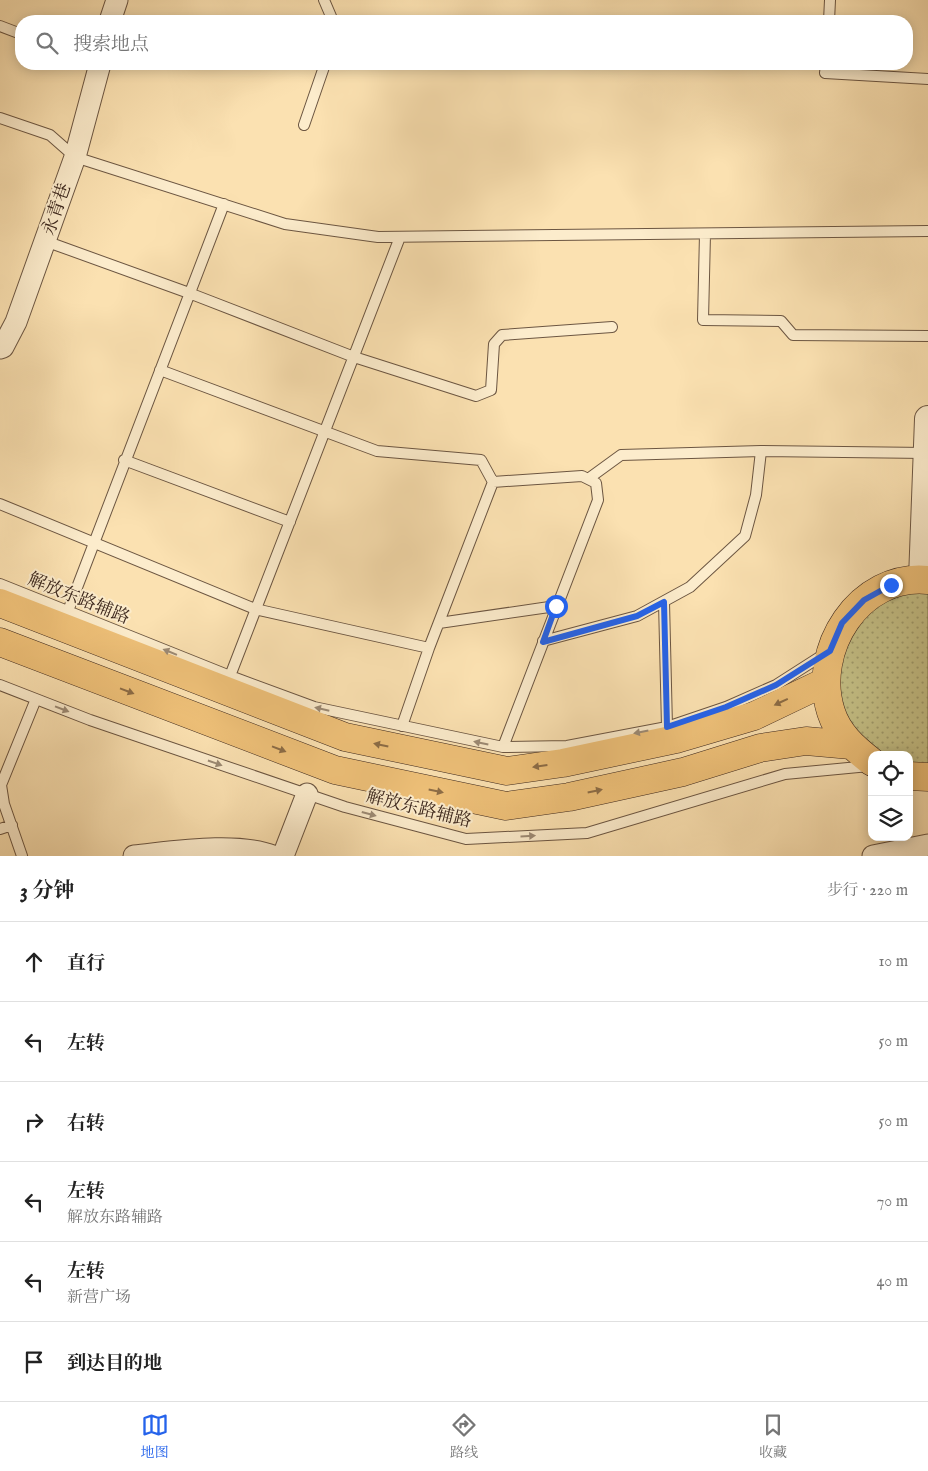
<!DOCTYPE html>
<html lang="zh">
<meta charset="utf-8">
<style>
:root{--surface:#fff;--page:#f2f2f2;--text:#222;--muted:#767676;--line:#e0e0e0;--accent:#2563eb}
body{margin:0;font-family:"IM FELL English","Noto Serif SC",serif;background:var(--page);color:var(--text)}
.controls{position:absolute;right:15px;bottom:15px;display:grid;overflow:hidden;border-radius:10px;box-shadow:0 2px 12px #0003}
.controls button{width:45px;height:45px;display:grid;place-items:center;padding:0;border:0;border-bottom:1px solid var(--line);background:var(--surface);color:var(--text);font:25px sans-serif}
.stop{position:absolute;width:15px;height:15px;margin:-11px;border:4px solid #2563eb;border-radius:50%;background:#fff}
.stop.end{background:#2563eb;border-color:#fff;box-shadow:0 1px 5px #0008}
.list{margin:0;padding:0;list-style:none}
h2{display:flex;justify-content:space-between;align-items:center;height:65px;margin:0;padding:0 20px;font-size:21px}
h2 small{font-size:16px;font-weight:400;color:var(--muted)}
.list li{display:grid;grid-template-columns:32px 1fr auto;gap:15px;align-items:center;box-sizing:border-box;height:80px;padding:0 20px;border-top:1px solid var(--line)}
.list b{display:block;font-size:19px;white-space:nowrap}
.list p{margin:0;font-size:16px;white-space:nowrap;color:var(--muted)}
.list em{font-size:16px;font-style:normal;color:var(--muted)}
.icon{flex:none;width:28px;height:28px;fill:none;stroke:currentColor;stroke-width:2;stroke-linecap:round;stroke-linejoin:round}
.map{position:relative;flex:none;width:928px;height:856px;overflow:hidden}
.search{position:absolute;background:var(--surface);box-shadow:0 2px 12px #0003;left:15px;right:15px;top:15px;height:55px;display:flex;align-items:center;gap:12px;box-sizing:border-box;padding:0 18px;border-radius:20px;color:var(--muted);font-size:19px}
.sheet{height:545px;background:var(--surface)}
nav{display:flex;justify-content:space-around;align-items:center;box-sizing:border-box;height:70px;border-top:1px solid var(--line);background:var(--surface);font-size:14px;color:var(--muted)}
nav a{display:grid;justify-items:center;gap:2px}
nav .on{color:var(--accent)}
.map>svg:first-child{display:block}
.grass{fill:url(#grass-dots);stroke:#807452}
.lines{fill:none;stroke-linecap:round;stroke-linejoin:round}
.service-casing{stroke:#6c5642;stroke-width:12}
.minor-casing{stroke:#6c5642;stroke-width:23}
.tertiary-casing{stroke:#6c5642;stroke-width:28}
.primary-casing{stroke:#3c271d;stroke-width:29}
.service{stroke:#fceccc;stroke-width:10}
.minor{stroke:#fceccc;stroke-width:21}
.tertiary{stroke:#fceccc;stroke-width:26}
.primary{stroke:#eec078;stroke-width:28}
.oneway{fill:#9c8a74}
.oneway2{fill:#8c6c46}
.route{stroke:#2563eb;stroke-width:6}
.labels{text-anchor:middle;stroke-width:4;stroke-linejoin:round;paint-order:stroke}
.street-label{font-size:18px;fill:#3c271d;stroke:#fceccc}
</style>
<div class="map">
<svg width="928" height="856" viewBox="0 0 928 856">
<defs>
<pattern id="grass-dots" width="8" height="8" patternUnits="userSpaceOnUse" patternTransform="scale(1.25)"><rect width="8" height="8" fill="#c5c187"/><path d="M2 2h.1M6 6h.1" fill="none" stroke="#a19d6e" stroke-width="1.8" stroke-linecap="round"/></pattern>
</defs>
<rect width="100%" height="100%" fill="#fbe1b1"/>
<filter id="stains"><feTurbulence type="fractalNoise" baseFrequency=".004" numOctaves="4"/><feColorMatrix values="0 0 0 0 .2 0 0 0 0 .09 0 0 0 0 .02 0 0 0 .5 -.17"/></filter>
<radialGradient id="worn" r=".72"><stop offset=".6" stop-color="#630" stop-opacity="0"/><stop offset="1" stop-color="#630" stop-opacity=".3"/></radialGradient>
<!-- grass -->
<path class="grass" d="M928,580v197l-19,-1v-21h-37l-21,-10 -22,-94 13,-28z"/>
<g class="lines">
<!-- service casing -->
<g class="service-casing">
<path id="service" d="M324,0l9,21
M829,21l1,-21
M0,26l21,8
M826,64l-1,9 103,6
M0,118l50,17 25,22 210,67 93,13 550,-6
M304,125l21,-61
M705,234l-2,86 78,1 12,14 135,1
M45,241l144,52 165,64 122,39 15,-6 3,-46 8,-9 110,-8
M160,370l217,81 104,9 12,22 -64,166 -27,78
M124,460l166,62
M588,479l33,-24 140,-4 165,2
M493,482l89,-6 14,7 2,17 -95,247
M0,504l255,105 174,39
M0,584l230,92 84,31 189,40 64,-1 100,-19 59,-20 50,-22 50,-32
M664,602l3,125
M68,611l156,-407
M439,623l117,-17
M543,641l94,-25 53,-29 55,-51 11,-41 5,-44
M230,676l170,-439
M0,685l90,35 255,87 121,32 121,-6 198,-59 84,-8
M0,829l12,-4
M22,856l-18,-52 -3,-19 35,-86"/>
</g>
<!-- minor casing -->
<g class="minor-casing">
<path id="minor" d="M110,21l7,-21
M0,348l3,-1 13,-25 59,-165 25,-93
M134,856c40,-4 102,-14 139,0
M283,856l24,-62
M873,856l55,-11"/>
</g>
<!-- tertiary casing -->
<g class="tertiary-casing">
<path id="tertiary" d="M922,579l6,-160"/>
</g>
<!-- primary casing -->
<g class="primary-casing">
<path id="primary" d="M0,603l345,134 162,34 56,-8 113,-24 78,-23 71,-34
M0,642l335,128 171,36 63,-9 114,-25 77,-24 46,-7 45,4
M872,762c-18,-14 -34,-28 -41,-50 -20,-62 28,-139 97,-132
M909,776l19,1"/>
</g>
<!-- service -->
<use href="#service" class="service"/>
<!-- minor -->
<use href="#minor" class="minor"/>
<!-- tertiary -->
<use href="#tertiary" class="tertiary"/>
<!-- primary -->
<use href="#primary" class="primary"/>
</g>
<!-- one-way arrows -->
<defs><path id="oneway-solid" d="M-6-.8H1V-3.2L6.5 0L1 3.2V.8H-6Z" transform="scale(1.25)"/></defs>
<g class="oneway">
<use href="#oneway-solid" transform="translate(170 652) rotate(-158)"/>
<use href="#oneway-solid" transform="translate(62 709) rotate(21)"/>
<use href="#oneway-solid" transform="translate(322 709) rotate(-167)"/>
<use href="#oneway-solid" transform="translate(641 732) rotate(169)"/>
<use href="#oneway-solid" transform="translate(481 743) rotate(-168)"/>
<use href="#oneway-solid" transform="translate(215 763) rotate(19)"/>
<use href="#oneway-solid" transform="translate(369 814) rotate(15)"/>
<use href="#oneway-solid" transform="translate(528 836) rotate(-3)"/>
</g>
<g class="oneway2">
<use href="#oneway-solid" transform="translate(127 691) rotate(21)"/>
<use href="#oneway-solid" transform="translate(781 702) rotate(155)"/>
<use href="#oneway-solid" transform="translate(381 745) rotate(-168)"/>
<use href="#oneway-solid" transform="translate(279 749) rotate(21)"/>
<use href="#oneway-solid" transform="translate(540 766) rotate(172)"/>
<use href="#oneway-solid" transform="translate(436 791) rotate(12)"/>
<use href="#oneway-solid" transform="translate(595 791) rotate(-12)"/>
</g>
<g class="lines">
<!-- route -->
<path class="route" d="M556,606l-13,36 94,-26 27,-14 3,125 59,-20 50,-22 54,-34 12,-28 22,-23 27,-15"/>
</g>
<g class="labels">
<!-- street labels -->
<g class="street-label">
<text transform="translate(56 209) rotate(-71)" y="6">永青巷</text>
<text transform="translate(79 598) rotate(22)" y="6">解放东路辅路</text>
<text transform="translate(419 808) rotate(14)" y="6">解放东路辅路</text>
</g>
</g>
<rect width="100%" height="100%" filter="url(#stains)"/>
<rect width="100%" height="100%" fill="url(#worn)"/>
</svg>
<div class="controls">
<button><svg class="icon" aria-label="locate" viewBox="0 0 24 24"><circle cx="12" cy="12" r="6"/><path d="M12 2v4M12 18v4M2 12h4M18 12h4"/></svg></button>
<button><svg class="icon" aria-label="layers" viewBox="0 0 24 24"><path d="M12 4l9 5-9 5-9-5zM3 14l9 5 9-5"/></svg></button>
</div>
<div class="stop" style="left:556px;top:606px"></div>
<div class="stop end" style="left:891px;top:585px"></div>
<div class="search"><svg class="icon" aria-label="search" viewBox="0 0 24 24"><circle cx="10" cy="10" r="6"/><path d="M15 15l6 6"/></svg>搜索地点</div>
</div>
<section class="sheet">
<h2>3 分钟<small>步行 · 220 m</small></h2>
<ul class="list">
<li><svg class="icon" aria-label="ahead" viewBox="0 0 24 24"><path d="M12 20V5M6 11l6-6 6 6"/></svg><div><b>直行</b></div><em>10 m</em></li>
<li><svg class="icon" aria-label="left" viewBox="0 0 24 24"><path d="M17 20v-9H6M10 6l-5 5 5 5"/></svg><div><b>左转</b></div><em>50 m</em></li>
<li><svg class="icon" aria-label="right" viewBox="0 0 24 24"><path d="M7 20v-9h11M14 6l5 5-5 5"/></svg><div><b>右转</b></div><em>50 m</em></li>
<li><svg class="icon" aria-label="left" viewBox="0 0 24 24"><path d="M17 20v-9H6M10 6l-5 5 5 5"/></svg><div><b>左转</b><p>解放东路辅路</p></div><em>70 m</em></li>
<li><svg class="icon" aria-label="left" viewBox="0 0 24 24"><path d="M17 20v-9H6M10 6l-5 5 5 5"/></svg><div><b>左转</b><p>新营广场</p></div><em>40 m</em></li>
<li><svg class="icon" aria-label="arrive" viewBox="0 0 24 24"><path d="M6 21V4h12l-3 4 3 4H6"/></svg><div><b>到达目的地</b></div></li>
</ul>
</section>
<nav>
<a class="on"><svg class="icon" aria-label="map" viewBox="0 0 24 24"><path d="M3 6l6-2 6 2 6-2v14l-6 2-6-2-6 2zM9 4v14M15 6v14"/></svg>地图</a>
<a><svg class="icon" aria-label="directions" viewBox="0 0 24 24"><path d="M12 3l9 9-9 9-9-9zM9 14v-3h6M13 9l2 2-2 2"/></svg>路线</a>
<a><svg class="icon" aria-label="saved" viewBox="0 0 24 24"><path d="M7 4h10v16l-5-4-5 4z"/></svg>收藏</a>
</nav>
